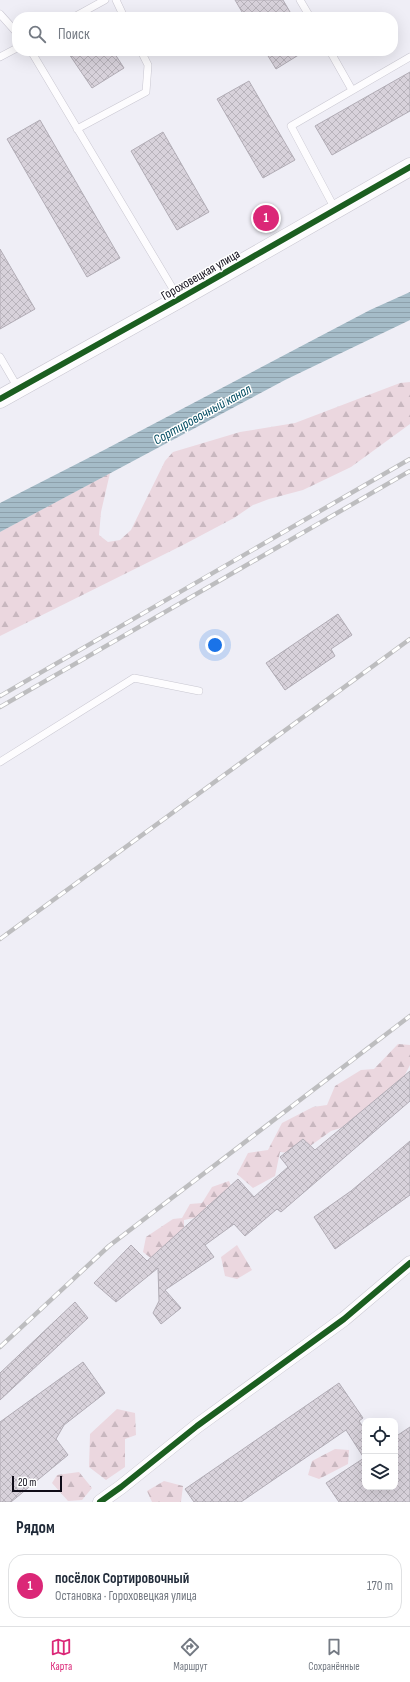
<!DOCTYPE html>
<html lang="ru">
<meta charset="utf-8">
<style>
:root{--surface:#fff;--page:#f6f6f7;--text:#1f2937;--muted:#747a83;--line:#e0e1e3;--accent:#db2777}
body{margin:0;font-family:"Sofia Sans Condensed",sans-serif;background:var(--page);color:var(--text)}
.controls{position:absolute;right:12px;bottom:12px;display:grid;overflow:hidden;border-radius:8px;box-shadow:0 4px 16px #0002}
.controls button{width:36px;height:36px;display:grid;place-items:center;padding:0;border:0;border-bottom:1px solid var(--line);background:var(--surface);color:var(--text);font:20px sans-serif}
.scale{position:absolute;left:12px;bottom:10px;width:50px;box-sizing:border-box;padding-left:4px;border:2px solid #0f0c18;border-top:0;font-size:11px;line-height:14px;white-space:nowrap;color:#0f0c18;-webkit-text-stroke:3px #fff;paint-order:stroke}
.you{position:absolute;left:215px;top:645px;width:14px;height:14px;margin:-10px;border:3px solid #fff;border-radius:50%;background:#1a73e8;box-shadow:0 0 0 6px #1a73e833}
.badge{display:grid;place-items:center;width:26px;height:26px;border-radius:50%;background:var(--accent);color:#fff;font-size:13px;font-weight:700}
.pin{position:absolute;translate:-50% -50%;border:2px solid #fff;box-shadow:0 1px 4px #0006}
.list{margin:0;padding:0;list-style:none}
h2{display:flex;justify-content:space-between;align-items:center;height:52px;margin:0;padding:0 16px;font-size:17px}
h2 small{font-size:13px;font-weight:400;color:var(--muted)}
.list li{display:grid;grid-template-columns:26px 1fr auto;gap:12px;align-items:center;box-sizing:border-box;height:64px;margin:0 8px 8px;padding:0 8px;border:1px solid var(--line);border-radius:16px}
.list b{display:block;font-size:15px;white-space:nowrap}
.list p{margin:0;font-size:13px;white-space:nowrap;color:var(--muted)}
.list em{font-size:13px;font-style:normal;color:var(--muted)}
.icon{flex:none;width:22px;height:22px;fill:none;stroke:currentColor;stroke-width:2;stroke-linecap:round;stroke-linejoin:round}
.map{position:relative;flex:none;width:410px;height:1502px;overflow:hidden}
.search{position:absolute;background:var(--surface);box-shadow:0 4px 16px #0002;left:12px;right:12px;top:12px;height:44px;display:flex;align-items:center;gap:10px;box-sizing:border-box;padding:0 14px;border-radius:16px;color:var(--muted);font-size:15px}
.sheet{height:124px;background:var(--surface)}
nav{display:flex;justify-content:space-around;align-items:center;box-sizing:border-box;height:56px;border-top:1px solid var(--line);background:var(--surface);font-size:11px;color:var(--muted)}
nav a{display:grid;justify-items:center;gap:2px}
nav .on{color:var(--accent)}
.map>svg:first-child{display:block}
.forest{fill:url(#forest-firs)}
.water{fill:url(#water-rules)}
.building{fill:url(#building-cross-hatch);stroke:#b1acb5}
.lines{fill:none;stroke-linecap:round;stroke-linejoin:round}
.service-casing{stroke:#c9c7d1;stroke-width:8}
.minor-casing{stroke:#c9c7d1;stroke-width:15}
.tertiary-casing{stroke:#c9c7d1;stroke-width:19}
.service{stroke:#fdfcfe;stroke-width:7}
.minor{stroke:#fdfcfe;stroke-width:14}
.tertiary{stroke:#fdfcfe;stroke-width:18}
.rail-casing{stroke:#bdbdbf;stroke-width:4.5}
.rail{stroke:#fff;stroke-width:3;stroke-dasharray:9;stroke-linecap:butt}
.cycleway-casing{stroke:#fff;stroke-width:8}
.cycleway{stroke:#1b5e20;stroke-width:6}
.labels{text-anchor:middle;stroke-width:3;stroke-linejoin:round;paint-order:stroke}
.street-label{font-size:13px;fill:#0f0c18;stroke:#fff}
.water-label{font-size:14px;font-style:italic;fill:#034c61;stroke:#fff}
</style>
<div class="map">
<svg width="410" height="1502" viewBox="0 0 410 1502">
<defs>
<pattern id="forest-firs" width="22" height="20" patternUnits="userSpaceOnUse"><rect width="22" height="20" fill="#ebd7df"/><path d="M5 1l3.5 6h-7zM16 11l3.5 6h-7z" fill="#c8b7bf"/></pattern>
<pattern id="water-rules" width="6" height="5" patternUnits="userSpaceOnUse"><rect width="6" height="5" fill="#a5bcc8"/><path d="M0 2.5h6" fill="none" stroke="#8da0ab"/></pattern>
<pattern id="building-cross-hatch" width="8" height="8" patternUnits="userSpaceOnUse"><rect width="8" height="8" fill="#d8d2db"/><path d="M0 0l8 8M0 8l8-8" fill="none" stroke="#b8b3bb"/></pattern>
</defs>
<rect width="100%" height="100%" fill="#efeef6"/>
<!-- forest -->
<path class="forest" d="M410,382v42l-59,43 -48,23 -34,9 -16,6 -19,13 -51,27 -183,91v-104l110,-59 -9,39 -2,23 9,7 12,-2 11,-10 34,-69 8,-9 67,-20 55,-9 105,-40z
M398,1044l12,1v20l-12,23 -41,35 -26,8 -32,23 -19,-2 -5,24 -22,12 -16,-14 11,-21 20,-3 14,-27 31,-16 14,-2 8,-19 26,-16 13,-1z
M229,1181l8,21 -10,8 -20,-5 -4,11 -19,4v20l-32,19 -9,-7 3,-15 27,-18 9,-1 8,-14 12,-1 10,-16z
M237,1245l15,25 -15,9 -12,-3 -4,-19z
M117,1409l18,4 1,22 -11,4v28l-19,13 -17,-13 1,-33z
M335,1449l14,1 -1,14 -29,15 -11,-4 4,-14z
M79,1472l13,16 -10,12 -14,1 -16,-18 5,-8z
M164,1481l19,5 -2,16h-29l-5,-11z"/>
<!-- water -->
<path class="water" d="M410,292v28l-125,60 -285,152v-29l106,-54 264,-139z"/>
<!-- building -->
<path class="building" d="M235,0h48l10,17h-48z
M67,51h46l11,17 -32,20z
M265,51h40l-29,18z
M410,72v39l-78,44 -17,-29z
M249,81l46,79 -32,18 -46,-79z
M40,120l80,138 -33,19 -80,-138z
M163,132l46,80 -32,18 -46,-79z
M0,249l35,60 -35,20z
M338,614l14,21 -21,14 4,7 -50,34 -19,-27z
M410,1071v30l-129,111 -4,-3 -32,27 -11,-12 -29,21 9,12 -49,33 16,18 -20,16 -8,-11 6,-12 -1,-33 -42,34 -22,-19 37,-38 16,16 91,-82 16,18 34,-30 -8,-10 23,-18 12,11z
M410,1141v54l-75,54 -21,-32 37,-26z
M75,1302l13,16 -88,82v-27z
M83,1362l22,31 -41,32 -8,14 12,16 -57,47h-11v-80z
M339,1383l24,35 -4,3 6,9v57h30v-50l15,-10v75h-71l-13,-19 38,-25 -18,-28 -105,72h-47l-9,-13z"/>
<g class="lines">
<!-- service casing -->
<g class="service-casing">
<path id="service" d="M116,0l8,17
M300,0l10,17
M0,14l17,19
M74,17l31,-17
M31,51l148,248
M330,51l22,39
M0,57l17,-9
M77,129l69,-37 2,-27 -7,-14
M335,209l-44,-83 119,-69
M0,357l18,31
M0,762l134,-84 65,13"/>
</g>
<!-- minor casing -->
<g class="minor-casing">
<path id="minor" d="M100,1502l21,-15 76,-61 147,-107 66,-56"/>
</g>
<!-- tertiary casing -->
<g class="tertiary-casing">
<path id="tertiary" d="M0,399l179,-100 231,-132"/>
</g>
<!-- service -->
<use href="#service" class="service"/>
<!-- minor -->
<use href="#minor" class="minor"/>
<!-- tertiary -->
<use href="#tertiary" class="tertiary"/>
<!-- rail casing -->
<g class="rail-casing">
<path id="rail" d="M0,696l410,-237
M0,707l410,-236
M0,939l410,-300
M0,1347l109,-101 301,-230"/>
</g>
<!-- rail -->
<use href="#rail" class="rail"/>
<!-- cycleway casing -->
<g class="cycleway-casing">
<path id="cycleway" d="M0,399l179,-100 231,-132
M100,1502l21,-15 76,-61 147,-107 66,-56"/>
</g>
<!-- cycleway -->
<use href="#cycleway" class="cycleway"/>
</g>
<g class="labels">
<!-- street labels -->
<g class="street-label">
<text transform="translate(200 274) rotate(-30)" y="5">Гороховецкая улица</text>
</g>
<!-- water labels -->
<g class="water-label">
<text transform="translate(202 414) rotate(-29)" y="5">Сортировочный канал</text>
</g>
</g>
</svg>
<div class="controls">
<button><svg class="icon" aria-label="locate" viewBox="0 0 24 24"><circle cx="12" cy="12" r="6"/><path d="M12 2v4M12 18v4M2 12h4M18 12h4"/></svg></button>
<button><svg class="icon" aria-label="layers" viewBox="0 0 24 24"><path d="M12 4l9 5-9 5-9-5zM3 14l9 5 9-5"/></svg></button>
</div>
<div class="scale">20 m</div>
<div class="you"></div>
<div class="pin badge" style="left:266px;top:218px">1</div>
<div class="search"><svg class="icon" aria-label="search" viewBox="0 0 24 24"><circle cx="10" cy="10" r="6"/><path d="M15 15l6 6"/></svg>Поиск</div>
</div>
<section class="sheet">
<h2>Рядом<small></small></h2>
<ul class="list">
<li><span class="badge">1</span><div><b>посёлок Сортировочный</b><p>Остановка · Гороховецкая улица</p></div><em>170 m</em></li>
</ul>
</section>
<nav>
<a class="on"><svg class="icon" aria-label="map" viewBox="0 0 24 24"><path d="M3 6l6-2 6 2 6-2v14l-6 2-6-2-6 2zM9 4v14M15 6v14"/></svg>Карта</a>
<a><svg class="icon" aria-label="directions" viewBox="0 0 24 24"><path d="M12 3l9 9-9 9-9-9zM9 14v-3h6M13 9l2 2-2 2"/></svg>Маршрут</a>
<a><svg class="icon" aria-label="saved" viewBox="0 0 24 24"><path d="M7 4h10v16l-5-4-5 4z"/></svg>Сохранённые</a>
</nav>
